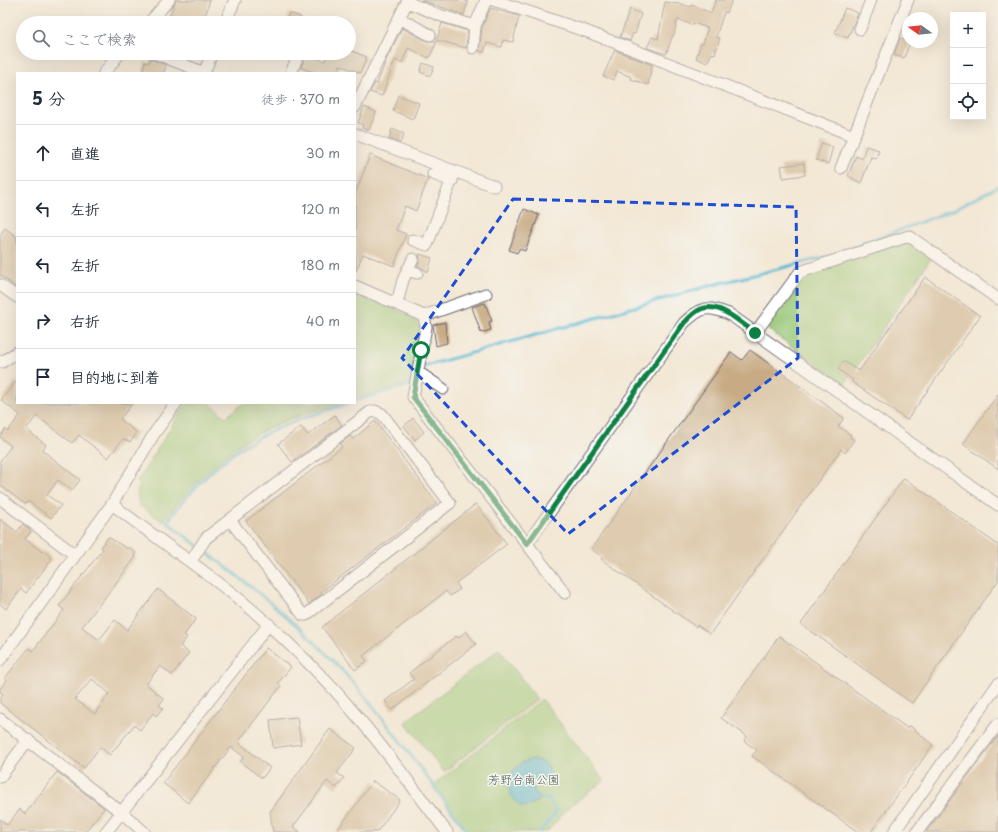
<!DOCTYPE html>
<html lang="ja">
<meta charset="utf-8">
<style>
:root{--surface:#fff;--page:#f6f6f7;--text:#1f2937;--muted:#747a83;--line:#e0e1e3}
body{margin:0;font-family:"Playpen Sans","Klee One",sans-serif;background:var(--page);color:var(--text)}
.controls{position:absolute;right:12px;top:12px;display:grid;overflow:hidden;border-radius:0px;box-shadow:0 4px 16px #0002}
.controls button{width:36px;height:36px;display:grid;place-items:center;padding:0;border:0;border-bottom:1px solid var(--line);background:var(--surface);color:var(--text);font:20px sans-serif}
.compass{position:absolute;left:902px;top:12px;width:36px;height:36px;border-radius:50%;background:var(--surface);box-shadow:0 4px 16px #0002;rotate:285deg}
.stop{position:absolute;width:12px;height:12px;margin:-9px;border:3px solid #0b8043;border-radius:50%;background:#fff}
.stop.end{background:#0b8043;border-color:#fff;box-shadow:0 1px 4px #0008}
.list{margin:0;padding:0;list-style:none}
h2{display:flex;justify-content:space-between;align-items:center;height:52px;margin:0;padding:0 16px;font-size:17px}
h2 small{font-size:13px;font-weight:400;color:var(--muted)}
.list li{display:grid;grid-template-columns:26px 1fr auto;gap:12px;align-items:center;box-sizing:border-box;height:56px;padding:0 16px;border-top:1px solid var(--line)}
.list b{display:block;font-size:15px;white-space:nowrap}
.list em{font-size:13px;font-style:normal;color:var(--muted)}
.icon{flex:none;width:22px;height:22px;fill:none;stroke:currentColor;stroke-width:2;stroke-linecap:round;stroke-linejoin:round}
.map{position:relative;flex:none;width:998px;height:832px;overflow:hidden}
.search{position:absolute;background:var(--surface);box-shadow:0 4px 16px #0002;left:16px;top:16px;width:340px;height:44px;display:flex;align-items:center;gap:10px;box-sizing:border-box;padding:0 14px;border-radius:22px;color:var(--muted);font-size:15px}
.panel{position:absolute;background:var(--surface);box-shadow:0 4px 16px #0002;left:16px;top:72px;width:340px;height:332px;border-radius:0px}
.map>svg:first-child{display:block}
.green{fill:#99c978;stroke:#5e765a}
.water{fill:#53b7d1;stroke:#3a6c86}
.lines{fill:none;stroke-linecap:round;stroke-linejoin:round}
.stream{stroke:#53b7d1;stroke-width:3}
.building{fill:#c8ab84;fill-rule:evenodd}
.minor-casing{stroke:#6b6771;stroke-width:13}
.minor{stroke:#fff;stroke-width:11}
.route{stroke:#0b8043;stroke-width:5}
.marked{fill:none;stroke:#1d4ed8;stroke-width:3;stroke-dasharray:8 5;stroke-linejoin:round}
.labels{text-anchor:middle;stroke-width:3;stroke-linejoin:round;paint-order:stroke}
.park-label{font-size:12px;fill:#4c5c50;stroke:#f6f6f2}
</style>
<div class="map">
<svg width="998" height="832" viewBox="0 0 998 832">
<rect width="100%" height="100%" fill="#f6f6f2"/>
<filter id="ink" filterUnits="userSpaceOnUse"><feTurbulence type="fractalNoise" baseFrequency=".025" numOctaves="2"/><feDisplacementMap in="SourceGraphic" scale="8" xChannelSelector="R" yChannelSelector="G"/><feConvolveMatrix kernelMatrix="1 2 1 2 8 2 1 2 1" color-interpolation-filters="sRGB"/></filter>
<filter id="wash" filterUnits="userSpaceOnUse"><feTurbulence type="fractalNoise" baseFrequency=".012" numOctaves="4" result="noise"/><feDisplacementMap in="SourceGraphic" scale="16" xChannelSelector="R" yChannelSelector="G"/><feGaussianBlur stdDeviation="0.9" result="paint"/><feColorMatrix in="noise" values="0 0 0 0 0 0 0 0 0 0 0 0 0 0 0 0 0 1.4 0 .05"/><feComposite in="paint" operator="in"/></filter>
<g filter="url(#wash)">
<rect width="100%" height="100%" fill="#f3e8d5"/>
<!-- green -->
<path class="green" d="M908,241l24,16 -87,127 -76,-54 -2,-5 35,-51z
M355,292l54,23 11,10 -8,58 -57,16z
M186,403h23l17,14 18,-14h98c-23,7 -47,13 -69,23 -44,20 -81,58 -110,96l-24,-17 -2,-14 3,-6 -3,-3z
M499,649l38,50 -93,73 -39,-50z
M542,699l62,82 -35,26 -22,25h-80l-35,-46z"/>
<!-- water -->
<path class="water" d="M532,759c11,2 23,7 17,20l-9,1 -6,3v9l6,4 -1,4 -13,7 -6,-1c-20,-17 -12,-41 12,-47z"/>
<g class="lines">
<!-- stream -->
<path class="stream" d="M422,367l287,-81 125,-31 119,-45 45,-24
M355,401l54,-16 2,-14 5,-2
M198,546l-31,-24c23,-31 54,-64 89,-83 29,-16 62,-26 94,-36
M202,549c53,39 104,81 148,130 42,48 79,102 118,153
M537,797l11,2 9,12 -17,21"/>
</g>
<g id="blocks">
<!-- building -->
<path class="building" d="M176,0h34l-7,23h-14l-20,-6z
M421,0h42l5,2 -4,13z
M716,0h16l-5,13 -3,-1 -8,25 4,1 -5,16 -3,-1 -5,10 -11,-5 5,-15 2,1 5,-16 -15,-5v2l-14,-5 -2,1 -3,14h-1l-7,19 -19,-6 5,-11 6,2 7,-37 12,2v-1l14,4 1,-2 19,8z
M490,8l29,8 -6,26 -10,-2 -1,7 -15,-4 -3,9 -5,-1 3,-23z
M845,8l13,5 -10,25 -13,-5z
M630,9l11,5 -6,20 -2,-1 -3,8 -10,-4z
M289,13l12,4 -2,6h-13z
M442,23l26,8 -2,17 -29,-8z
M402,28l25,13h10l-8,17 -21,-10 -6,15 -7,-3 -13,36 -12,-4 5,-9 2,1 10,-26z
M900,38l10,4 -6,16 -10,-3z
M349,50l18,7 -7,16 -20,-8 -3,8h-20l-16,-5 5,-14 19,7 3,-8h21z
M615,50l37,15 -4,20 -17,-6v-2l-14,-6 -3,9 -11,-4z
M150,59l16,6 -2,8 -21,-2 2,-9 4,1z
M423,63l11,4 -4,9 -10,-4z
M398,95l21,8 -6,16 -20,-8z
M364,107l12,5 -7,18 -7,-2 1,-3 -5,-2z
M392,129l12,5 -4,9 -11,-4z
M822,143l11,4 -5,17 -12,-4z
M866,146l13,4 -3,9 -5,-2 -10,26 -13,-7 8,-20 6,3z
M370,155l58,24 -12,32 -11,-5 -9,24 10,4 -12,32 -31,-12 -7,17 -1,-76z
M804,163l1,12 -22,3 -2,-12z
M524,209l15,6 -14,36 -6,-2 -2,4 -8,-3z
M5,228l12,9v51l-17,-13v-40z
M419,254l13,4 -4,14 -10,-6 2,-7z
M925,277l55,39 -73,104 -55,-38 1,-2 -15,-11 5,-8 16,10z
M485,303l7,18 -3,1 2,8 -10,3 -9,-26z
M445,322l2,21 -11,3 -3,-21z
M750,350l94,68 -6,8 13,9 -1,2 4,3 -9,13 -4,-4 -131,185 -13,-9 -1,2 -95,-68 2,-2 -12,-8 140,-197 11,8z
M17,380v23h116l-13,16 17,14 -7,9 -7,-3 -15,19 -29,-23 -7,8 -35,-27 -11,13 20,16 -4,5 38,30 -8,10 -14,-10 -11,15 14,10 -10,13 -23,-17 -2,3 -4,-2 -22,-17v-24l11,-15 -11,-9 5,-8 3,2 12,-16 -19,-15z
M998,394v75l-35,-25z
M335,415l7,10 -50,37 -14,-18 23,-17 7,8z
M413,418l11,14 -9,8 -11,-14z
M375,421l62,82 -116,89 1,2 -13,10 -63,-83 96,-74 -2,-3 10,-8 3,3z
M904,478l94,67v36l-86,122 -111,-79z
M476,504l31,40 -51,39 4,6 -10,7 -4,-5 -83,65 4,5 -12,9 -33,-43z
M0,519l17,13 6,-8 8,7 -6,8 17,13 2,-2 8,9 -26,34 -5,-4 -15,20 -6,-5z
M108,537l20,12 1,-2 7,6 -2,2 2,2 -54,70 17,13 16,-20 12,10 31,-41 38,30 -12,16 3,2 -7,9 9,7 -17,22 -12,-9 -14,18 18,15 -5,6 4,3 -7,8 -3,-3 -13,17 -6,-5 -24,30 -10,-8 -16,21 -84,-65v-4l3,-5 -3,-2v-3l7,-9 -2,-2 24,-30 4,3 31,-41 -5,-4 44,-57 -2,-2zM92,679l17,14 -14,21 -20,-15z
M466,631l10,13 -84,66 -7,-9 29,-22 -5,-6 47,-37 2,2z
M779,636l128,92 2,-3 24,20 -62,87h-13l-106,-76 5,-6 -13,-9 3,-5 -26,-18z
M266,648l25,19 -13,16 3,3 -43,56 32,26 -8,10 -22,-16 4,-5 -13,-10 -43,56 -25,-20z
M297,717l4,27 -28,4 -3,-28z
M330,729l26,19 -19,25 7,5 -8,10 -9,-7 -34,46 7,5h-27l-3,-20z
M998,736v96h-72z
M57,772l47,36 -19,24h-85v-13l7,6 13,-16 5,5z
M373,781l27,19 -23,32h-41z"/>
</g>
</g>
<g filter="url(#ink)">
<use href="#blocks" fill-opacity="0" stroke="#6b6771" stroke-width="1"/>
<g class="lines">
<!-- minor casing -->
<g class="minor-casing">
<path id="minor" d="M493,0l95,32 266,104
M407,2l32,13 36,11 11,-26
M399,18l31,17
M149,23l20,-23
M225,23l10,-23
M860,29l11,-29
M473,48l2,-22
M154,53l51,20
M104,73l16,-20
M204,73l8,-20
M291,73l8,-20
M355,107l53,-107
M355,134l139,52
M841,168l67,-168
M433,174l19,7
M413,240l14,5 28,-74
M407,270l10,3
M0,285l17,12
M355,286l69,30 2,11 -13,70 152,196
M397,303l6,-23 10,-21
M424,316l62,-22
M755,333l45,-61 109,-36 89,63
M0,361l2,1 15,-10
M418,372l25,17
M0,498l75,57
M112,504c52,41 109,76 158,122 28,26 56,53 80,82 35,40 65,83 97,124
M527,544l157,-221c17,-16 22,-18 45,-9l269,191
M191,561l15,-23 164,-126 5,-1 7,3 68,89 -144,112h-3l-73,-95
M0,660l112,-156 42,-70 22,-31
M0,719l121,93 23,20
M0,777l28,-37
M106,832l163,-208
M894,832l104,-148
M917,832l81,-108"/>
</g>
<!-- minor -->
<use href="#minor" class="minor"/>
</g>
</g>
<g class="lines" filter="url(#ink)">
<!-- route -->
<path class="route" d="M421,350l-8,47 114,147 157,-221c5,-5 10,-11 17,-14 19,-7 40,14 54,24"/>
</g>
<!-- marked area -->
<path d="M0 0H998V832H0ZM513,199l283,8 2,151 -230,176 -166,-176z" fill="#f3e8d5" fill-opacity=".55" fill-rule="evenodd"/>
<path class="marked" d="M513,199l283,8 2,151 -230,176 -166,-176z"/>
<g class="labels">
<!-- park labels -->
<g class="park-label">
<text x="524" y="784">芳野台南公園</text>
</g>
</g>
</svg>
<div class="controls">
<button>+</button>
<button>−</button>
<button><svg class="icon" aria-label="locate" viewBox="0 0 24 24"><circle cx="12" cy="12" r="6"/><path d="M12 2v4M12 18v4M2 12h4M18 12h4"/></svg></button>
</div>
<svg class="compass" viewBox="-18 -18 36 36"><path d="M0-13l5 13h-10z" fill="#e53935"/><path d="M0 13l5-13h-10z" fill="#747a83"/></svg>
<div class="stop" style="left:421px;top:350px"></div>
<div class="stop end" style="left:755px;top:333px"></div>
<div class="search"><svg class="icon" aria-label="search" viewBox="0 0 24 24"><circle cx="10" cy="10" r="6"/><path d="M15 15l6 6"/></svg>ここで検索</div>
<section class="panel">
<h2>5 分<small>徒歩 · 370 m</small></h2>
<ul class="list">
<li><svg class="icon" aria-label="ahead" viewBox="0 0 24 24"><path d="M12 20V5M6 11l6-6 6 6"/></svg><div><b>直進</b></div><em>30 m</em></li>
<li><svg class="icon" aria-label="left" viewBox="0 0 24 24"><path d="M17 20v-9H6M10 6l-5 5 5 5"/></svg><div><b>左折</b></div><em>120 m</em></li>
<li><svg class="icon" aria-label="left" viewBox="0 0 24 24"><path d="M17 20v-9H6M10 6l-5 5 5 5"/></svg><div><b>左折</b></div><em>180 m</em></li>
<li><svg class="icon" aria-label="right" viewBox="0 0 24 24"><path d="M7 20v-9h11M14 6l5 5-5 5"/></svg><div><b>右折</b></div><em>40 m</em></li>
<li><svg class="icon" aria-label="arrive" viewBox="0 0 24 24"><path d="M6 21V4h12l-3 4 3 4H6"/></svg><div><b>目的地に到着</b></div></li>
</ul>
</section>
</div>
